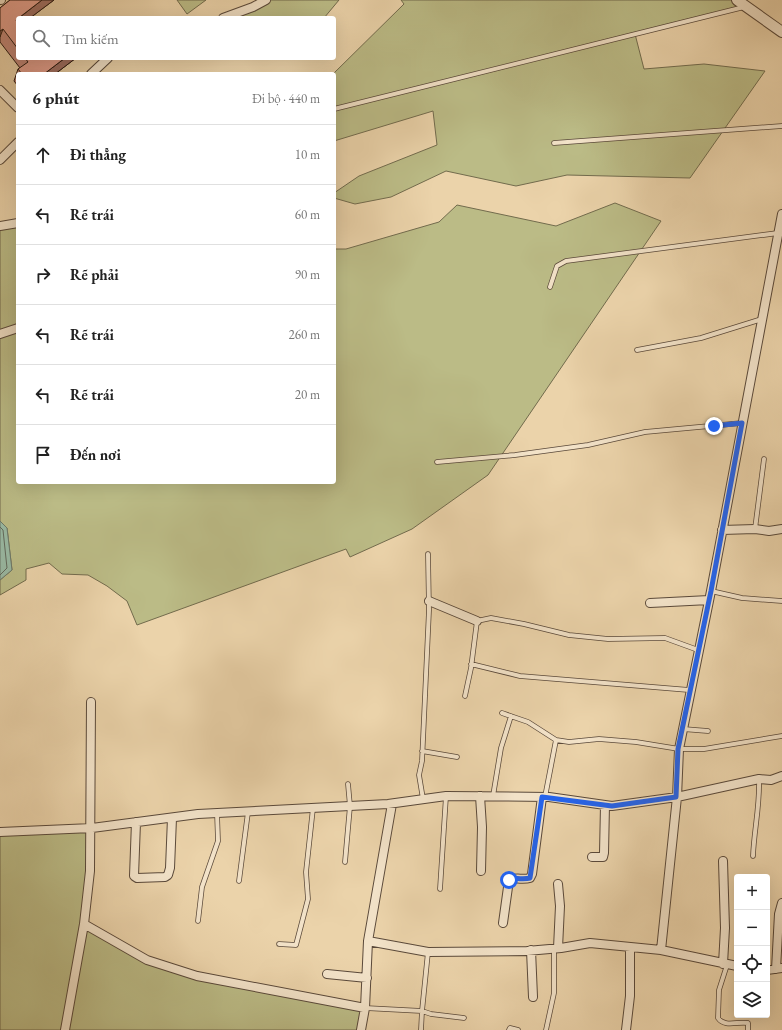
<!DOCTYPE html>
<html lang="vi">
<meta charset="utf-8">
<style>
:root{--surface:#fff;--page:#f6f6f6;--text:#222;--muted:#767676;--line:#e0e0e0}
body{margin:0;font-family:"EB Garamond",serif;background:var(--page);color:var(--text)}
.controls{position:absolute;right:12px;bottom:12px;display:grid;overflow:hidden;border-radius:4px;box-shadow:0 4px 16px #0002}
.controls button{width:36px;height:36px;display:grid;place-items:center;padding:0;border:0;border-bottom:1px solid var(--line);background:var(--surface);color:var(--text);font:20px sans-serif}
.stop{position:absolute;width:12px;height:12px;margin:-9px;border:3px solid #2563eb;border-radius:50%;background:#fff}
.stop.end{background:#2563eb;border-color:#fff;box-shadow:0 1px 4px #0008}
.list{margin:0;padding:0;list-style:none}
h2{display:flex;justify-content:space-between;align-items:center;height:52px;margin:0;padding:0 16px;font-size:17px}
h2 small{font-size:13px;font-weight:400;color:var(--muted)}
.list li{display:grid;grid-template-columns:26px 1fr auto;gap:12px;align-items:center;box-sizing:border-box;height:60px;padding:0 16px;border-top:1px solid var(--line)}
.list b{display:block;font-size:15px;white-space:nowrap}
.list em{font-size:13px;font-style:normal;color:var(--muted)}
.icon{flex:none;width:22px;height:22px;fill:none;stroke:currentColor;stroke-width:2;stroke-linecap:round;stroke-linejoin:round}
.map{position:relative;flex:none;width:782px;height:1030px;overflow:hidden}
.search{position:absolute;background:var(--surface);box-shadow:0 4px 16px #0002;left:16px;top:16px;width:320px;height:44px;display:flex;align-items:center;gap:10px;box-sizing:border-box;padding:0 14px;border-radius:4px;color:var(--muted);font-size:15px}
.panel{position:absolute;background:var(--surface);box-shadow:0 4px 16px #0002;left:16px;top:72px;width:320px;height:412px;border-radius:4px}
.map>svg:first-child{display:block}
.green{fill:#bbbb86;stroke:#726b4d}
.water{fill:#99b9a3;stroke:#6d7a6a}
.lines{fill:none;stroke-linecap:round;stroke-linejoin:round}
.shore{stroke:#626a5c;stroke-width:1}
.service-casing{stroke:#5a493a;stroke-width:5.5}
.minor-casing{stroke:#5a493a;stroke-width:10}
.tertiary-casing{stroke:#5a493a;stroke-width:12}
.service{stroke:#f2e2c8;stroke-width:4}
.minor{stroke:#f2e2c8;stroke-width:8}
.tertiary{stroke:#f2e2c8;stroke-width:10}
.wall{fill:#c68b7d;stroke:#2a1b14}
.shaded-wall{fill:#a17166;stroke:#2a1b14}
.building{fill:#e6a291;stroke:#2a1b14}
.route{stroke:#2563eb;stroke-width:5}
</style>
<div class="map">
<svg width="782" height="1030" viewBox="0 0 782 1030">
<rect width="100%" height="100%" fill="#ebd3aa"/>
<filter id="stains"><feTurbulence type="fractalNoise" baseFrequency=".005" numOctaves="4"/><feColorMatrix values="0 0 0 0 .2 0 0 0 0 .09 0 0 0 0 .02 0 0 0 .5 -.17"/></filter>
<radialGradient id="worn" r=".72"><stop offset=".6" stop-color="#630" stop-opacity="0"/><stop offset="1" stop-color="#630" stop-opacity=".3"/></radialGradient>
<!-- green -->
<path class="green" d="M177,0h29l-19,14z
M266,0h73l-15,18h-86l-1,-5z
M401,0h336l9,6 -111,28 9,35 60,-5 61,7 -75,107 -123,-3 -51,11 -70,-15 -55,26 -36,7 -21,-6v-5l25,-17 78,-31 -4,-34 -99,30 -1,-67 71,-70z
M615,203l46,18 -173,254 -76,54 -62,28 -4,-8 -209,76 -10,-24 -20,-15 -19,-11 -26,-1 -13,-11 -23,6v11l-26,15v-15l12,-10 -5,-42 -7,-7v-295l18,-4v260h316v-233h12l93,-27 18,-17 99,21z
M92,828l-8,96 63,36 50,16 168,32 -4,22h-361v-198z"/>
<!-- water -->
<path class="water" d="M0,521l7,7 5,42 -12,10z"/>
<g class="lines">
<!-- shore -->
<path class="shore" d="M0,527l3,3 4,38 -7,7"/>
<!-- service casing -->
<g class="service-casing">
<path id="service" d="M334,109l410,-102
M554,143l228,-17
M550,287l7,-21 9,-5 212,-28
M637,350l64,-12 61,-19
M437,462l78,-7 73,-10 57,-13 97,-9
M755,529l9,-70
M711,591l31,7 40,3
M471,664l49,12 169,14
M465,696l6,-28 6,-47 14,-3 33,6 45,11 39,4 57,-1 33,12
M502,713l26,9 28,18 13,2 30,-3 37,3 43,7h25l78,-13
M683,729l25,2
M422,751l35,6
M493,796l8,-48 10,-32
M545,797l11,-57
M423,799l-4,-24 3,-14 7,-151 -1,-56
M753,856c1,-26 7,-50 6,-77
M345,862l5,-56 -2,-22
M239,881l9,-69
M440,889l6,-93
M198,921l4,-34 16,-46 -1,-28
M279,944l17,1 12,-46 -2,-27 7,-64
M727,965l-8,25 -1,28c7,10 20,3 30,5v7
M365,1008l57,3 6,-59
M421,1030l1,-19 9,3 33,4
M509,1030l1,-2 8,2
M546,1030l8,-37v-44"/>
</g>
<!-- minor casing -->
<g class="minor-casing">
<path id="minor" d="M0,0h1
M223,18l30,-11 13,-7
M91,74l17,-16
M0,90l18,18
M0,160l18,-18
M0,226l18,-3
M0,334l18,-6
M722,530l33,-1 14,2 13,-2
M429,601l48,20
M650,603l59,-3
M480,796l2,31 -1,44
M136,822l-2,54 3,2 28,-1 3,-2 2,-7 2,-50
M0,832l92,-4 106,-14 190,-10 58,-8 103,1 63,9 65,-9 82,-18 12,1 11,-4
M592,857h11l1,-4 1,-48
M723,861l2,67 -2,36
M503,923l6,-43c6,-3 14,0 21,-2l2,-4 10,-77
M84,924l63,36 50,16 168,32
M368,941l60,11 99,-1 34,-3 29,-5 71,7 76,16
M558,948l2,-42 -2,-22
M531,950l2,47
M661,950l16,-153 2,-48 32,-158 71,-377
M776,969l3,-55 3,-11
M767,970l15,-2
M327,974l40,4
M65,1030l19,-106 6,-53 1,-169
M361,1030l4,-22 3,-67 24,-137
M626,1030l4,-34v-49"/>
</g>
<!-- tertiary casing -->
<g class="tertiary-casing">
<path id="tertiary" d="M737,0l45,32"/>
</g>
<!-- service -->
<use href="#service" class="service"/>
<!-- minor -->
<use href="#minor" class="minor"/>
<!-- tertiary -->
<use href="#tertiary" class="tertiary"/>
</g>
<!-- wall -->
<path class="wall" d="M10,0h44l-24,18h-12v40h58l-21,16h-37v12l-4,-5 4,-12 2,-1 -20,-26v-34z"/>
<!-- shaded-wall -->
<path class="shaded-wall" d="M42,0h12l-24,18h-11z
M3,29l-3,8v-6z
M65,58h11l-21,16h-11z"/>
<!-- building -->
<path class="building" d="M10,0h32l-26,20 2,4v25l-15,-20 -3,2v-23z
M25,58h40l-21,16h-22l-4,-5 10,-7z"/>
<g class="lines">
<!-- route -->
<path class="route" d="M509,880c6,-3 14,0 21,-2l12,-81 70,9 64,-9 2,-48 33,-158 31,-168 -28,3"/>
</g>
<rect width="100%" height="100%" filter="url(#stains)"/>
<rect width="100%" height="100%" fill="url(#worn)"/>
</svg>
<div class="controls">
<button>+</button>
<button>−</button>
<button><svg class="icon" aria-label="locate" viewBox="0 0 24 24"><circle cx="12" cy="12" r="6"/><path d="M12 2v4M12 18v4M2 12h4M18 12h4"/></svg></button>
<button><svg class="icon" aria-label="layers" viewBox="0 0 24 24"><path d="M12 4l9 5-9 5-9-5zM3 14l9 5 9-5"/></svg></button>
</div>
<div class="stop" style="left:509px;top:880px"></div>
<div class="stop end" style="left:714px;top:426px"></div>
<div class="search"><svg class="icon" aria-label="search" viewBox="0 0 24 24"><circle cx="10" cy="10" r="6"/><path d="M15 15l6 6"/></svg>Tìm kiếm</div>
<section class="panel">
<h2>6 phút<small>Đi bộ · 440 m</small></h2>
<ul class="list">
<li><svg class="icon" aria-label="ahead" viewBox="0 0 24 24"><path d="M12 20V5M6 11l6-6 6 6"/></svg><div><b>Đi thẳng</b></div><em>10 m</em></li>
<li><svg class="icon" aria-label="left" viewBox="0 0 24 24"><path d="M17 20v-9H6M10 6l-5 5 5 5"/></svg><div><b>Rẽ trái</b></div><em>60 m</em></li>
<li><svg class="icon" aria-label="right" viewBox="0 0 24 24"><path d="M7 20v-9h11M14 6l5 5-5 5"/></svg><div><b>Rẽ phải</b></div><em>90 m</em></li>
<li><svg class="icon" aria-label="left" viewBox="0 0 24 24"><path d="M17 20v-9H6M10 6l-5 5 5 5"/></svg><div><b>Rẽ trái</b></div><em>260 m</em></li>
<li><svg class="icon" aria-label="left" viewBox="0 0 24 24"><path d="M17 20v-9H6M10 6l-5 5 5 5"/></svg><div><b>Rẽ trái</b></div><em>20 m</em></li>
<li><svg class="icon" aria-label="arrive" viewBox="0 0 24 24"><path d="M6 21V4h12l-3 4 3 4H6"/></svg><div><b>Đến nơi</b></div></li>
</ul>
</section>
</div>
